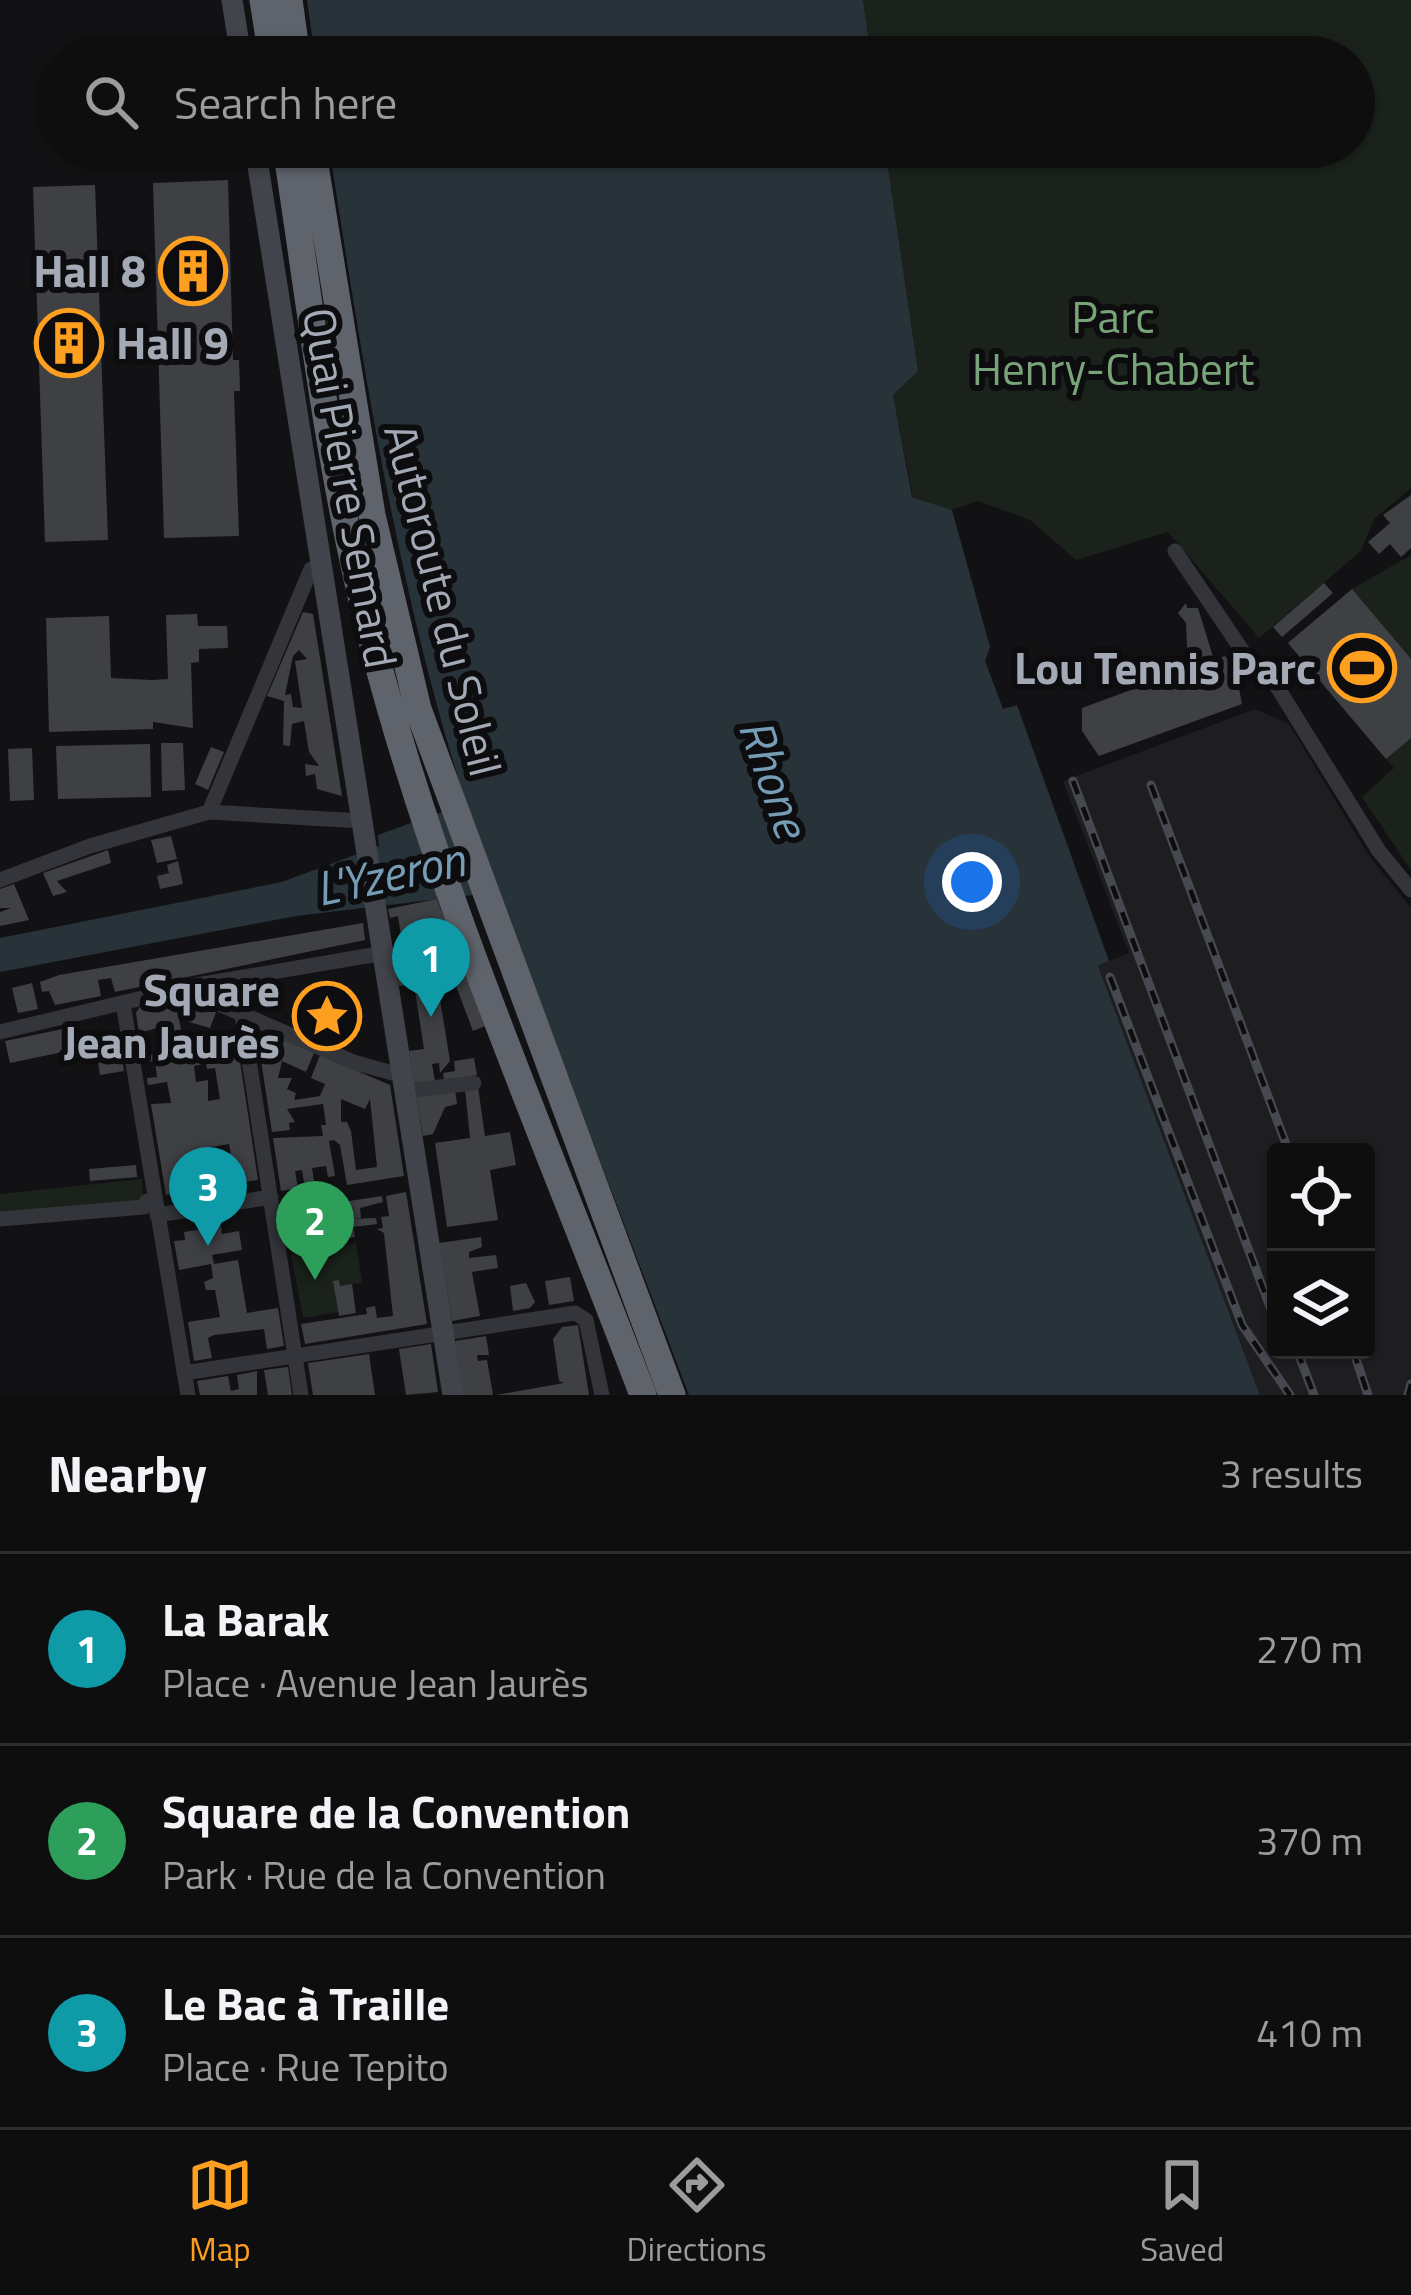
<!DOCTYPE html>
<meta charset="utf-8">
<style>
:root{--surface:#0e0e0f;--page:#1c1c1d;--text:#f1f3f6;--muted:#9b9c9e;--line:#2e2e2f;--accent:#ff9f20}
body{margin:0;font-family:"Titillium Web",sans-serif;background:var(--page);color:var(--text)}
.controls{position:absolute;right:36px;bottom:36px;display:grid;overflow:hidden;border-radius:12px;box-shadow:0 3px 9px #0004}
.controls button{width:108px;height:108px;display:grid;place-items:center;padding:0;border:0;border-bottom:3px solid var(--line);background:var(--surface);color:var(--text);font:60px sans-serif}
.you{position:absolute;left:972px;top:882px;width:42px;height:42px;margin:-30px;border:9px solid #fff;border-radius:50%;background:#1a73e8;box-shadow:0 0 0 18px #1a73e833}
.badge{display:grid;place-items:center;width:78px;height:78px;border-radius:50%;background:var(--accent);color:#fff;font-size:39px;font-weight:700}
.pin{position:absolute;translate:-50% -99px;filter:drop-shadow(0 3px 6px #0008)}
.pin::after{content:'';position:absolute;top:63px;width:42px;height:36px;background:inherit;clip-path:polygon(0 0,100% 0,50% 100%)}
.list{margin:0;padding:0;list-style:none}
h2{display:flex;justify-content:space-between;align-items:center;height:156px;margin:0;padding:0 48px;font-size:51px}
h2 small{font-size:39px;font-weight:400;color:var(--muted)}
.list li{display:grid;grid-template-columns:78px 1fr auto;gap:36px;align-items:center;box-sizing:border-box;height:192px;padding:0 48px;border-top:3px solid var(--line)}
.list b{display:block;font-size:45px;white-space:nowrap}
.list p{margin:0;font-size:39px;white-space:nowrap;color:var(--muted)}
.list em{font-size:39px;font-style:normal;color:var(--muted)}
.icon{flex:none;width:66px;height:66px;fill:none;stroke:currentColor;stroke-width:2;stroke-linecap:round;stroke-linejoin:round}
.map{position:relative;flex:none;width:1411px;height:1395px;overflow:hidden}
.search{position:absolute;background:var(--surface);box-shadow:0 3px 9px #0004;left:36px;right:36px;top:36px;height:132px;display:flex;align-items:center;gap:30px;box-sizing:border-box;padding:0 42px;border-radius:66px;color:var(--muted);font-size:45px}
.sheet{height:732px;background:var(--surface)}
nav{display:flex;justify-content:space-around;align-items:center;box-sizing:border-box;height:168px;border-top:3px solid var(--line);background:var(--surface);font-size:33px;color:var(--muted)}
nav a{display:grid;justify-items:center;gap:6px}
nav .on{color:var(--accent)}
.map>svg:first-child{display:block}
.built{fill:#1e1e21;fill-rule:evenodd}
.green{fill:#1a221b}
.water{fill:#283339}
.building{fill:#3e4044;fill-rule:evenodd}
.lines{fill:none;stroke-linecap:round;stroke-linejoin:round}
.street{stroke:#33353a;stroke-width:15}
.secondary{stroke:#41444a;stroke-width:21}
.highway{stroke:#5f636b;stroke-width:27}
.rail-casing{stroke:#46494f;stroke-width:9}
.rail{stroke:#0d0d0f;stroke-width:4.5;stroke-dasharray:14;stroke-linecap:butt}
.labels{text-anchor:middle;stroke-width:12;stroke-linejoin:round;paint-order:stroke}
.poi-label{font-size:45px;font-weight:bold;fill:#a3aab6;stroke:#0d0d0f;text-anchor:end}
.park-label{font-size:45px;fill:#79a378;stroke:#0d0d0f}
.street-label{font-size:45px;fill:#a3aab6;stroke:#0d0d0f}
.water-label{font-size:48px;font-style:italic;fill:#769db5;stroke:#0d0d0f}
</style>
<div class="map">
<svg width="1411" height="1395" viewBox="0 0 1411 1395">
<rect width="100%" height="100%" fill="#121214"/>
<!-- built -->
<path class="built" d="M1255,709l34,15 80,132 42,52v487h-151l-162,-429 31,-13 -66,-172zM1276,1152h90v198h-90z"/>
<!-- green -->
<path class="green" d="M863,0h548v488l-37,31 -13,32 -102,87 -91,-106 -92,28 -46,-40 -52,-19 -26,9 -39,-13 -20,-102 25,-24 -33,-224h469v-90h-483z
M1411,555v315l-49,-73 32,-29 -106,-125 64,-54z
M142,1179l1,24 -143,10v-19z
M356,1243l6,40 -22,3 -6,-5 4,31 -35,6 -12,-64z"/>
<!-- water -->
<path class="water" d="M307,0h556l8,57h-556z
M329,147h556l33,224 -25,24 19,102 40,13 38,137 -5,14 18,48 14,-4 92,256 -11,5 162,429h-571l-191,-503 -202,24 -296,56v-34l282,-56 97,-36 -1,-11 88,-32c-69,-215 -102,-433 -137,-656z"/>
<!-- building -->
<path class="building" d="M228,180l5,180h6l1,31h-6l5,145 -75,2 -11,-355z
M95,185l13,355 -63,2 -12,-355z
M1411,495v53l-10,9 -11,-13 -11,10 -11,-12 22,-19 -7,-8z
M1324,583l9,10 -51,44 -9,-10z
M1352,589l59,70v79l-25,21 -98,-116z
M1186,603l1,5h11l16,52 11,-4 10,13 7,35 -143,52 -17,-25v-23l106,-39 -2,-46 -8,-10z
M303,612l10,2 29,182 -25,-7 -2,-15 -9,2 -1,-12 14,2 -10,-14 -5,-31 -12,3 -2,22 -7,-1 1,-44 -17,-5zM299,650l8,9 -12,2 7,47 -9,-1 -2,-13 -6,1 8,-39z
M197,614l1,12h29l1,22 -29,1v13l-8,1 2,65 -40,-6v7l-104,3 -3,-114 63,-2 2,62 41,2 16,-1 -2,-64z
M161,743h22l2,47 -23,1z
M150,744l1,53 -93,2 -2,-53z
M211,747l13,5 -16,38 -13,-6z
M32,748l2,52 -24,1 -2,-52z
M171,836l6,23 -20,4 -6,-23z
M108,850l3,13 -54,18 10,11 -14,4 -10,-23z
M178,861l5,23 -23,5 -3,-13 12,-3 -2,-8z
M14,884l15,36 -29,6v-14l11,-4h-11v-19z
M437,899l20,52 -24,4 17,106 -10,12 -1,-10 -7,1 3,17 -21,3 -5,-33 15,-2 -10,-65 -15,2 -3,-16 16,-2 -2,-10h-13l-1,-8 7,-1 -5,-33 -8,2 -2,-9z
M363,923l2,17 -250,52 -4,-14 -13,2 3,16 -46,9 -6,-14 -7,1 -2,-10 19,-7z
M459,957l26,69 -12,5 -26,-69z
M32,983l6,26 -20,4 -6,-25z
M170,999l46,13 -6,16 -31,-9 3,16 19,3 1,9 9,-1v6l-9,1 1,11 -9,2 2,16 12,-2v21l12,-2 -5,-31 -8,1 -1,-5 12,-2 -2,-17 -10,1v-6l31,2 21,138 -22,3 -7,-39 -23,4 2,8 -26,2 2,34 -18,3 -15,-91 20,-1 -4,-21 -19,3 -1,-7 10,-1 -2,-16 -11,1 -1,-6 25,-4 4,-28 -33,9 -3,-20 4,-7z
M77,1026l5,22 -72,15 -5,-22z
M262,1030l52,23 -8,19 -24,-11 -4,17h14l-5,11 9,4 -2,7 26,-4 5,-12 -14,-6 9,-23 70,30 14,91 -57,9 -7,-40 -6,-5 -5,1 6,35 -7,1 -2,-11 -14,2 2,13 -10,1 -2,-12 -7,1 3,17 -17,3 -8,-53 50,-2 -2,-11h5l-3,-21 -36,5 8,13 -6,1 1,7 -18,2 -14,-91zM341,1099l24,10 5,-10 7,68 -21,3 -5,-39 -4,-9h-6z
M118,1032l6,39 -24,4 -6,-39z
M474,1058l3,17 -33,5 -1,-7 12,-2 -1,-10z
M478,1087l7,49 25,-4 6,33 -26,5 8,50 -51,7 -12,-84 35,-5 -5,-49z
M455,1090l2,14 -12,3 -12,27 -10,2 -7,-40z
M136,1165l1,12 -47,4 -1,-12z
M194,1165l14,16 15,-2 1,6 -33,6 -3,-19z
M406,1192l21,132 -122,20 -4,-20 66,-10 -1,-6 9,-2 2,12 16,-2 -9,-83 -7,-4 6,-1 -2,-11 8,-1 -3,-20z
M382,1196l1,6 -23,6 1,10 -9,1 24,-1 1,6 -24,3 2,10 -65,10 -5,-27 65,-11 -1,-8z
M221,1226l1,8 17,-3 3,19 -30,5 2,9 24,-4 9,53 31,-5 6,38 -17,3 -3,-20 -50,6 -6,3 4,20 -18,3 -6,-39 32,-5 -5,-27h-9l-2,-8 9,-4 -2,-14 -32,6 -5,-29 11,-1 -1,-8z
M481,1237l1,10 -13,5v6l27,-3 2,13 -26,4 8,44 -28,5 -13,-78z
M570,1277l4,24 -25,4 -4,-24z
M339,1280l1,6 12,-2 4,29 -17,3 -6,-35z
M526,1283l9,19 -5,6 -17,3 -3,-25z
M578,1325l11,70h-93l68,-12 -5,-2 -6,-42 9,-12z
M486,1336l3,19h-12l1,6 9,-1 6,35h-30l-8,-54z
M431,1344l7,48 -32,3 -7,-46z
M369,1354l6,41h-62l-5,-32z
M288,1367l4,28h-24l-4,-25z
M257,1371v24h-57l-3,-14 31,-5 3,15 8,-2 -2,-14z"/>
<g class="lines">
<!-- street -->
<path class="street" d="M1175,551l73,108 23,18 108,174 32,39
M209,812l153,9
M0,880l90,-34 119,-34 102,-243 10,-2
M248,979l-8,23 61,393
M191,992l162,70 50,14
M123,1003l65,392
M0,1032l197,-47 187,-32
M405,1091l69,-8
M157,1215l114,-18
M0,1219l144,-12 3,-6
M184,1373l391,-60 11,7 16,75"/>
<!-- secondary -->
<path class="secondary" d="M232,0l9,57
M255,147l198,1248"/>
<!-- highway -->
<path class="highway" d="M263,0l9,57
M289,0l8,57
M286,147c25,164 44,332 86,494 66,257 177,505 271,754
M312,147l60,368 46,194 254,686"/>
<!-- rail casing -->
<g class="rail-casing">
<path id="rail" d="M1073,781l203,542
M1151,785l138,367
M1110,977l132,348 48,70
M1297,1350l17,45
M1353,1350l15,45
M1408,1395l3,-11"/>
</g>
<!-- rail -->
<use href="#rail" class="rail"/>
</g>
<!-- icons -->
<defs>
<g id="building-ring" transform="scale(3.45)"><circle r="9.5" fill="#0d0d0f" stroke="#ff9f20" stroke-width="1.5"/><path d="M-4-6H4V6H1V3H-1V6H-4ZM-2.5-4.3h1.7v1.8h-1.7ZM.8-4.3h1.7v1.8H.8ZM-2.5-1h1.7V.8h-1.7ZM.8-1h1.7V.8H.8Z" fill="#ff9f20"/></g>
<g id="stadium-ring" transform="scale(3.45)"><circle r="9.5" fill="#0d0d0f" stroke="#ff9f20" stroke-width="1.5"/><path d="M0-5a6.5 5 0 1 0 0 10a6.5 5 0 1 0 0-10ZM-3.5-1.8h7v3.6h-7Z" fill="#ff9f20"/></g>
<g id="sight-ring" transform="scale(3.45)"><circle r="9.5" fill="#0d0d0f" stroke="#ff9f20" stroke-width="1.5"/><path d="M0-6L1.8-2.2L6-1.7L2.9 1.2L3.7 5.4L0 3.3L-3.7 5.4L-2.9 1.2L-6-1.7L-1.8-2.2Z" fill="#ff9f20"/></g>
</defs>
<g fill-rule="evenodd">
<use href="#building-ring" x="193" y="271"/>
<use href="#building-ring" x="69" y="343"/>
<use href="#stadium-ring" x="1362" y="668"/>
<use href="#sight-ring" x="327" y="1016"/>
</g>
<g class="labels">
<!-- poi labels -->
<g class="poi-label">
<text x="146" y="287">Hall 8</text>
<text x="116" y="359" text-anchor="start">Hall 9</text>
<text x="1316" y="684">Lou Tennis Parc</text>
<text x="280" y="1006">Square<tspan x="280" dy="52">Jean Jaurès</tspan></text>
</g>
<!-- park labels -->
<g class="park-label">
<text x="1113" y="333">Parc<tspan x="1113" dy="52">Henry-Chabert</tspan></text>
</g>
<!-- street labels -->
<g class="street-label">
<text transform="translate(350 488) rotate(80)" y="16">Quai Pierre Semard</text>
<text transform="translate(443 600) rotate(76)" y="16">Autoroute du Soleil</text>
</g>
<!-- water labels -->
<g class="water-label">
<text transform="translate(774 778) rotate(71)" y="17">Rhone</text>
<text transform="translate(390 874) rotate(-12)" y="17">L'Yzeron</text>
</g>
</g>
</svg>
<div class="controls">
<button><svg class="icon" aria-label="locate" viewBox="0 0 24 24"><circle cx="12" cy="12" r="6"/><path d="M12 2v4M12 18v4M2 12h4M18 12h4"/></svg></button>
<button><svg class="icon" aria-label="layers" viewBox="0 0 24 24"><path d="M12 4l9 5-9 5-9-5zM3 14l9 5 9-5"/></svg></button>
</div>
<div class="you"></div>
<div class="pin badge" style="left:431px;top:1017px;background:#0f9aa8">1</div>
<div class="pin badge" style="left:315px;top:1280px;background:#2e9e5b">2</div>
<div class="pin badge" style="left:208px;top:1246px;background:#0f9aa8">3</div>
<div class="search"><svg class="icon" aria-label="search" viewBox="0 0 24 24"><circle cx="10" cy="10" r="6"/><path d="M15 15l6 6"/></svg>Search here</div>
</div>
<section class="sheet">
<h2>Nearby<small>3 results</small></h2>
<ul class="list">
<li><span class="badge" style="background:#0f9aa8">1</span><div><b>La Barak</b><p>Place · Avenue Jean Jaurès</p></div><em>270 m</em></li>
<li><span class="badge" style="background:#2e9e5b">2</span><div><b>Square de la Convention</b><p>Park · Rue de la Convention</p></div><em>370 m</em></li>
<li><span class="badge" style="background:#0f9aa8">3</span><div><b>Le Bac à Traille</b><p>Place · Rue Tepito</p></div><em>410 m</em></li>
</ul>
</section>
<nav>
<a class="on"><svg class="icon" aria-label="map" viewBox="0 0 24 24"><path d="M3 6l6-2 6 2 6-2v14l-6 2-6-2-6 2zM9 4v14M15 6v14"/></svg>Map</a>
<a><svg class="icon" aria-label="directions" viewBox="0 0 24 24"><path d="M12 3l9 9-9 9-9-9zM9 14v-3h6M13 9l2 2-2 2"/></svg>Directions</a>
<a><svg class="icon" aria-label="saved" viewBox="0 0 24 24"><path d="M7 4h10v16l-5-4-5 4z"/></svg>Saved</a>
</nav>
